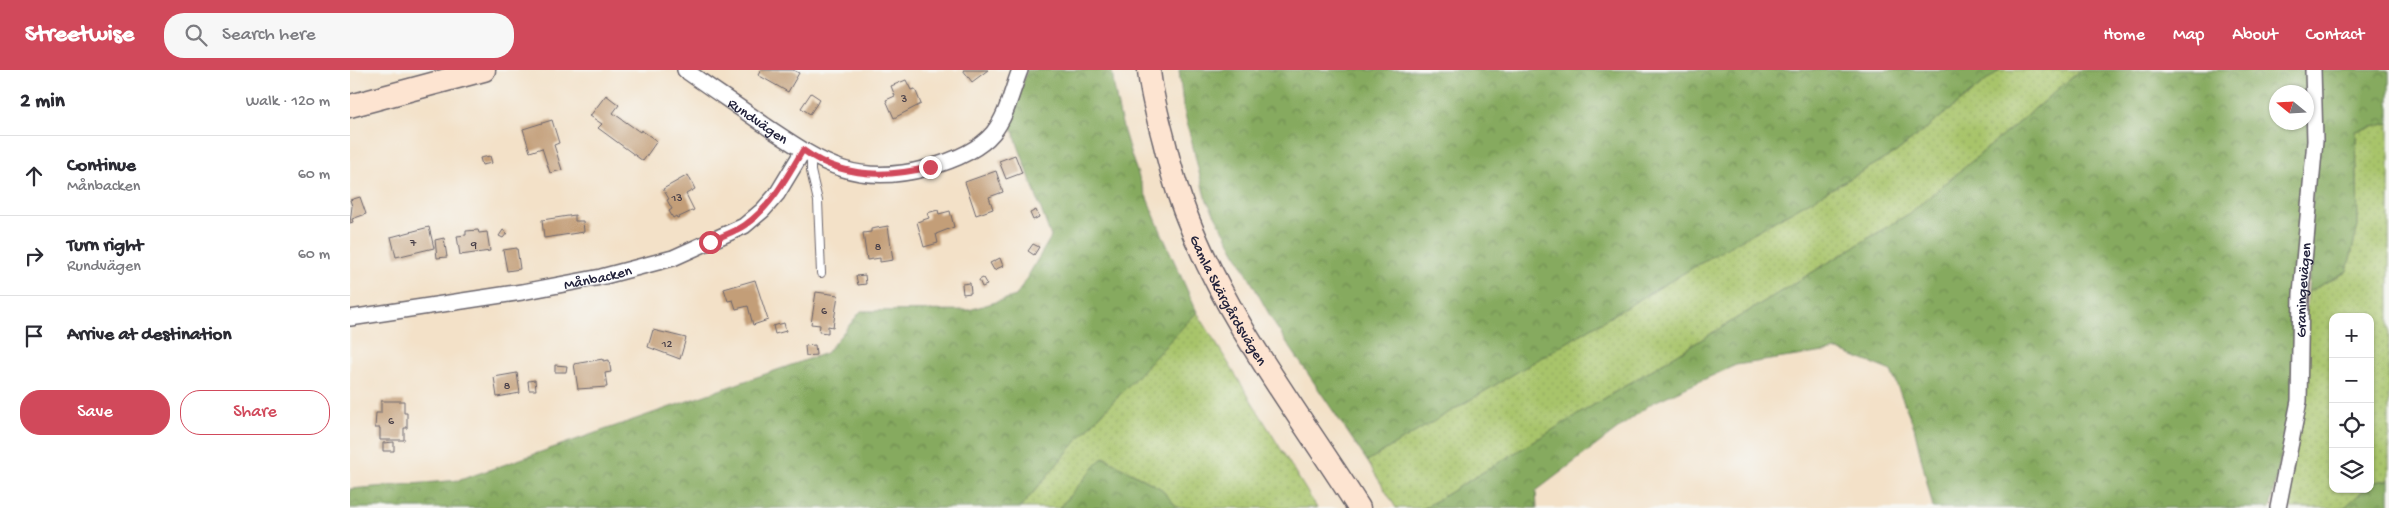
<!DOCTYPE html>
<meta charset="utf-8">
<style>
:root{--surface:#fff;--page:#f7f7f7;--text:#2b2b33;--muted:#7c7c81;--line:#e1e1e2;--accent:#d1495b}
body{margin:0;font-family:"Gochi Hand",sans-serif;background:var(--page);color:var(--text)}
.controls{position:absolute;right:15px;bottom:15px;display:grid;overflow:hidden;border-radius:10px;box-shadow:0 1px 4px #0004}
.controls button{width:45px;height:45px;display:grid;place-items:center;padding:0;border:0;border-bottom:1px solid var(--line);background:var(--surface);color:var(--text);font:25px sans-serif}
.compass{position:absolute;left:1919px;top:15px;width:45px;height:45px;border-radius:50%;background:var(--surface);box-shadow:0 1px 4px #0004;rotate:288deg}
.stop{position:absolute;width:15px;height:15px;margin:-11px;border:4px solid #d1495b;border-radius:50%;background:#fff}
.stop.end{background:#d1495b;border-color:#fff;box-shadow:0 1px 5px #0008}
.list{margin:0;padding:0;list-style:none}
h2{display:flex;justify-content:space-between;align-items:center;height:65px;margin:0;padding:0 20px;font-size:21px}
h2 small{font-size:16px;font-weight:400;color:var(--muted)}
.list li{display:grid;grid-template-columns:32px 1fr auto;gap:15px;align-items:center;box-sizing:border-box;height:80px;padding:0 20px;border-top:1px solid var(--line)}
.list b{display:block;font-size:19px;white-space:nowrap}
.list p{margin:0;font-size:16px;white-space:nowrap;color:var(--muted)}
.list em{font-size:16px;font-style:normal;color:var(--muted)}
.actions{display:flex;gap:10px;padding:15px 20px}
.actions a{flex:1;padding:11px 0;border:1px solid var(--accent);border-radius:20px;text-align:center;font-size:18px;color:var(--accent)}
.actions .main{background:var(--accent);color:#fff}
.icon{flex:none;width:28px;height:28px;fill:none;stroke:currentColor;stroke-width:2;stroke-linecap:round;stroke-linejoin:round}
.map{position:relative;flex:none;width:2039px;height:438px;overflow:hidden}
header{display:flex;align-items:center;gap:30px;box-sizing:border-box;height:70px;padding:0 25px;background:var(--accent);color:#fff}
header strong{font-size:24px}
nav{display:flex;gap:28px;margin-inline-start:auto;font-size:18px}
.search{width:350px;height:45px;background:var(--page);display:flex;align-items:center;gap:12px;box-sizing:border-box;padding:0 18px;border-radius:20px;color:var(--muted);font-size:19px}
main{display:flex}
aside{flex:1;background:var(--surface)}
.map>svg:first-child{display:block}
.grass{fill:url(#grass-dots);stroke:#657353}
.forest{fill:url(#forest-crowns);stroke:#54664d;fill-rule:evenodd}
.building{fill:#c39e78}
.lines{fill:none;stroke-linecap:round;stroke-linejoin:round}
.service-casing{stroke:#6b656c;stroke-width:10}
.minor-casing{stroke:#6b656c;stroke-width:18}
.secondary-casing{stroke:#6b656c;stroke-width:25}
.service{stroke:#fff;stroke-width:8}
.minor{stroke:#fff;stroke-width:15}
.secondary{stroke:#fde4d1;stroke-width:22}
.route{stroke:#d1495b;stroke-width:6}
.labels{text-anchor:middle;stroke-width:4;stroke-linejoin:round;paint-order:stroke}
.number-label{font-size:12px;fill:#4a414a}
.street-label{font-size:15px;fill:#22223b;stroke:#f6f6f2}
</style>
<header>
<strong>Streetwise</strong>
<div class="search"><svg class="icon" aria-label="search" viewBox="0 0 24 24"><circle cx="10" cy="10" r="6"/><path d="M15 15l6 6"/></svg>Search here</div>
<nav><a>Home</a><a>Map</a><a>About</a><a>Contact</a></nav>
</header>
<main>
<aside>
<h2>2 min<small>Walk · 120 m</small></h2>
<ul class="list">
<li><svg class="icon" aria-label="ahead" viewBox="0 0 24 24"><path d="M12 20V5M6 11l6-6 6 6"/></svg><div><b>Continue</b><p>Månbacken</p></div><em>60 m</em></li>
<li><svg class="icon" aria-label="right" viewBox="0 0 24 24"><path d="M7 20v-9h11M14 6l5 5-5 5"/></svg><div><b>Turn right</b><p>Rundvägen</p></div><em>60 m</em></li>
<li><svg class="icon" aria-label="arrive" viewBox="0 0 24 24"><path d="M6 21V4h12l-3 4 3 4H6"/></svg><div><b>Arrive at destination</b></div></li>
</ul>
<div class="actions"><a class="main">Save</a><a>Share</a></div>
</aside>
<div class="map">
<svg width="2039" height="438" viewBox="0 0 2039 438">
<defs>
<pattern id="grass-dots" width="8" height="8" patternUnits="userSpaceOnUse" patternTransform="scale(1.25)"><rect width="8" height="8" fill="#a8c46b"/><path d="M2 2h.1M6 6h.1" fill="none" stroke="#90a85e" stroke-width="1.8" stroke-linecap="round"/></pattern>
<pattern id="forest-crowns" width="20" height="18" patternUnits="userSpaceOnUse" patternTransform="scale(1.25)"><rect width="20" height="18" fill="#86aa5f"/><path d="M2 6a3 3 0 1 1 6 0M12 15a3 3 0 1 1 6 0" fill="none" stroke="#6d8a50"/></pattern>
</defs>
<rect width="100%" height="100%" fill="#f6f6f2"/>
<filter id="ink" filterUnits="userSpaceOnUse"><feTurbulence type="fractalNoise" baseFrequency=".02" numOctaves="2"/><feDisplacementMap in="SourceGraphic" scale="10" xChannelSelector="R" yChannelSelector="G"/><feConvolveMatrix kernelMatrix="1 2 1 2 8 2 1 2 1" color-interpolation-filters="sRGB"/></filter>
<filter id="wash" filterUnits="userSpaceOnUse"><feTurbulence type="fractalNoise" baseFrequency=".0096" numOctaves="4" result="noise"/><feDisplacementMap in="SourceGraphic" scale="20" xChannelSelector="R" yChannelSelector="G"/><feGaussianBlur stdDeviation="1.12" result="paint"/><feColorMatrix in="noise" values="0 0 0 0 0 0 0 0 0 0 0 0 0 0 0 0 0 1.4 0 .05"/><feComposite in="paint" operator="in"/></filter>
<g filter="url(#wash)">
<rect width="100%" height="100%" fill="#f3e1c8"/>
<!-- grass -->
<path class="grass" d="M1650,0h81l-171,143 -486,295h-28l-29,-47 344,-204 184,-104z
M2039,53v357l-16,2 -3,3v-168h-37v172h32l-21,19h-59l23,-216 39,-21 11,-45 -2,-95z
M847,242l120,196h-139l-18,-20 -56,-31 -45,51h-39l60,-71z"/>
<!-- forest -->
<path class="forest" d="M677,0h85c8,81 52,167 85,242l-117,125 -60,71h-670v-19l110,-9 366,-127 35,-42 108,-1 47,-14 35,-59 -41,-114z
M829,0h821l-105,83 -184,104 -344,204 -92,-136 -70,-128 -22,-91z
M1731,0h226l2,72 -16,259 -23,107h-337l-19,-81 -23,-56 -53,-21 -102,15 -84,38 -116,88 1,17h-113l486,-295zM1926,22h30v30h-30z
M1968,0h71v53l-33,8 2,95 -11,45 -39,21z
M753,387l57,31 18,20h-119z
M2039,410v28h-45l21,-19h5v-4l3,-3z"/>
<g id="blocks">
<!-- building -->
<path class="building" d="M411,0h32l6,3 -11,19 -30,-17z
M613,0h25l-16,12z
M556,10l5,10 4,-1 6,15 -27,14 -8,-18 9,-4 -4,-10z
M461,23l9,6 -10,15 -9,-6z
M256,25l13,10 -6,8 27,19 1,-2 16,11 -14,20 -45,-33 4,-4 -12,-8z
M202,50l7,23 -5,2 8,25 -12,3 -8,-25 -12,4 -7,-23z
M665,85l7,18 -16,6 -7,-18z
M140,86l2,7 -10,2 -2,-7z
M646,101l7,21 -14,5 4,12 -17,6 -11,-33z
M338,105l7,14 -9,5 8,16 -17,8 -1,-2 -3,2 -4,-7 3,-2 -5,-9 2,-1 -6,-10z
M10,127l6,17 -14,5 1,3 -3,1 2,-17 -2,-6z
M588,140l1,4 11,-3 4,16 -18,7 2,9 -14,4 -7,-25 12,-4 -2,-5z
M686,140l3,7 -6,3 -3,-7z
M225,145v6h8l1,11 -40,6 -2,-18z
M538,156l5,34 -13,2v-4l-13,2 -4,-27 8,-1v-3z
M79,157l5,21 -38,9 -5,-20z
M128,160l1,3 8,-1 3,19 -30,4 -3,-19 9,-1v-4z
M153,160l4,3 -4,5 -4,-2z
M94,168l3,19 -10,1 -2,-18z
M683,174l6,3 -5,8 -6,-4z
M167,178l3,21 -13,2 -4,-21z
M650,188l3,8 -9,4 -4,-7z
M515,205l1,9 -8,1 -2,-9z
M633,208l4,7 -5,2 -3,-7z
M405,210l13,40 -15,5 -5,-19 -12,3 -3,-9 -5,1 -4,-12z
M620,213l1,10 -8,1 -1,-10z
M466,222l22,3 -5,32 -5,-1v7l-9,-1 1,-7 -9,-1z
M434,253l2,8 -11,3 -2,-8z
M303,260l33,8 -6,21 -32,-12z
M465,275l1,10 -10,1 -1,-10z
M253,289v2l6,-1 2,12 -6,1 2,14 -29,2 -4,-25z
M205,295l12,1 -1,6h-11z
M167,303l3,20 -23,4 -3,-20z
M185,310l1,10h-7l-1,-9z
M31,331h23v12h3v15h-3v12h-24v-12h-5l1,-15h5z
M44,372v9h-11v-8z"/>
</g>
</g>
<g filter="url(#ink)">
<use href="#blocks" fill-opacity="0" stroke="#6b656c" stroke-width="1"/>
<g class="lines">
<!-- service casing -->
<g class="service-casing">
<path id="service" d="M461,87v14l7,30 3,72"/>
</g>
<!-- minor casing -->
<g class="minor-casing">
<g id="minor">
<path id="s1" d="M335,0c27,19 54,37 81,56 57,38 90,61 161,42 22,-6 51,-17 66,-35 14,-17 19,-43 27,-63"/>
<path id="s2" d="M0,248l172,-26 79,-15 72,-19 71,-32 19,-16 14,-16 26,-43"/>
<path id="s3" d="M1928,438l21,-107 2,-107 14,-153 -2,-71"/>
</g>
</g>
<!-- secondary casing -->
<g class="secondary-casing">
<g id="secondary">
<path id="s4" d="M799,0c2,24 9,48 15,71 6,25 13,51 23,76 41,106 112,196 172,291"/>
<path d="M0,36l134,-36"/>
</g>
</g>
<!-- service -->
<use href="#service" class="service"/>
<!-- minor -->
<use href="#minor" class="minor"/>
<!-- secondary -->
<use href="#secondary" class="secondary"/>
</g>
</g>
<g class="lines" filter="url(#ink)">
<!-- route -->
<path class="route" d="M360,172c11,-6 25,-10 35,-17 27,-19 41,-47 58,-75 38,28 83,28 127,17"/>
</g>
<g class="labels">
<!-- number labels -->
<g class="number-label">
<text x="554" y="32">3</text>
<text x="327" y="131">13</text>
<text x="63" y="176">7</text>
<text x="124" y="178">9</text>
<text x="528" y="180">8</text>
<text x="474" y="244">6</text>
<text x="317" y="277">12</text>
<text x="157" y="319">8</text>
<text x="41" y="354">6</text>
</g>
<!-- street labels -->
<g class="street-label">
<text dy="5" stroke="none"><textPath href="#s1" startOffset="89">Rundvägen</textPath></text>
<text dy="5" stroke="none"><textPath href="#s2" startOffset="251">Månbacken</textPath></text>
<text dy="5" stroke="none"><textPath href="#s3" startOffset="220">Graningevägen</textPath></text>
<text dy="5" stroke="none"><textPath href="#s4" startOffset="245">Gamla Skärgårdsvägen</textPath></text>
</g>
</g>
</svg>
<div class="controls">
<button>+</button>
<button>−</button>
<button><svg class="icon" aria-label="locate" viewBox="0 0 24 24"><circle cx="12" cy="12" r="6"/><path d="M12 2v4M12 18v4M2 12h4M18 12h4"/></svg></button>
<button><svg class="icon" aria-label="layers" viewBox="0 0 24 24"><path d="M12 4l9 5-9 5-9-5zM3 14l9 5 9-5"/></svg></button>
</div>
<svg class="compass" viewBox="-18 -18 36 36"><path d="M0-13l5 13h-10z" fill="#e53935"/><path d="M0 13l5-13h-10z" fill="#7c7c81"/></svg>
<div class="stop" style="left:360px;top:172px"></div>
<div class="stop end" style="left:580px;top:97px"></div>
</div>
</main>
